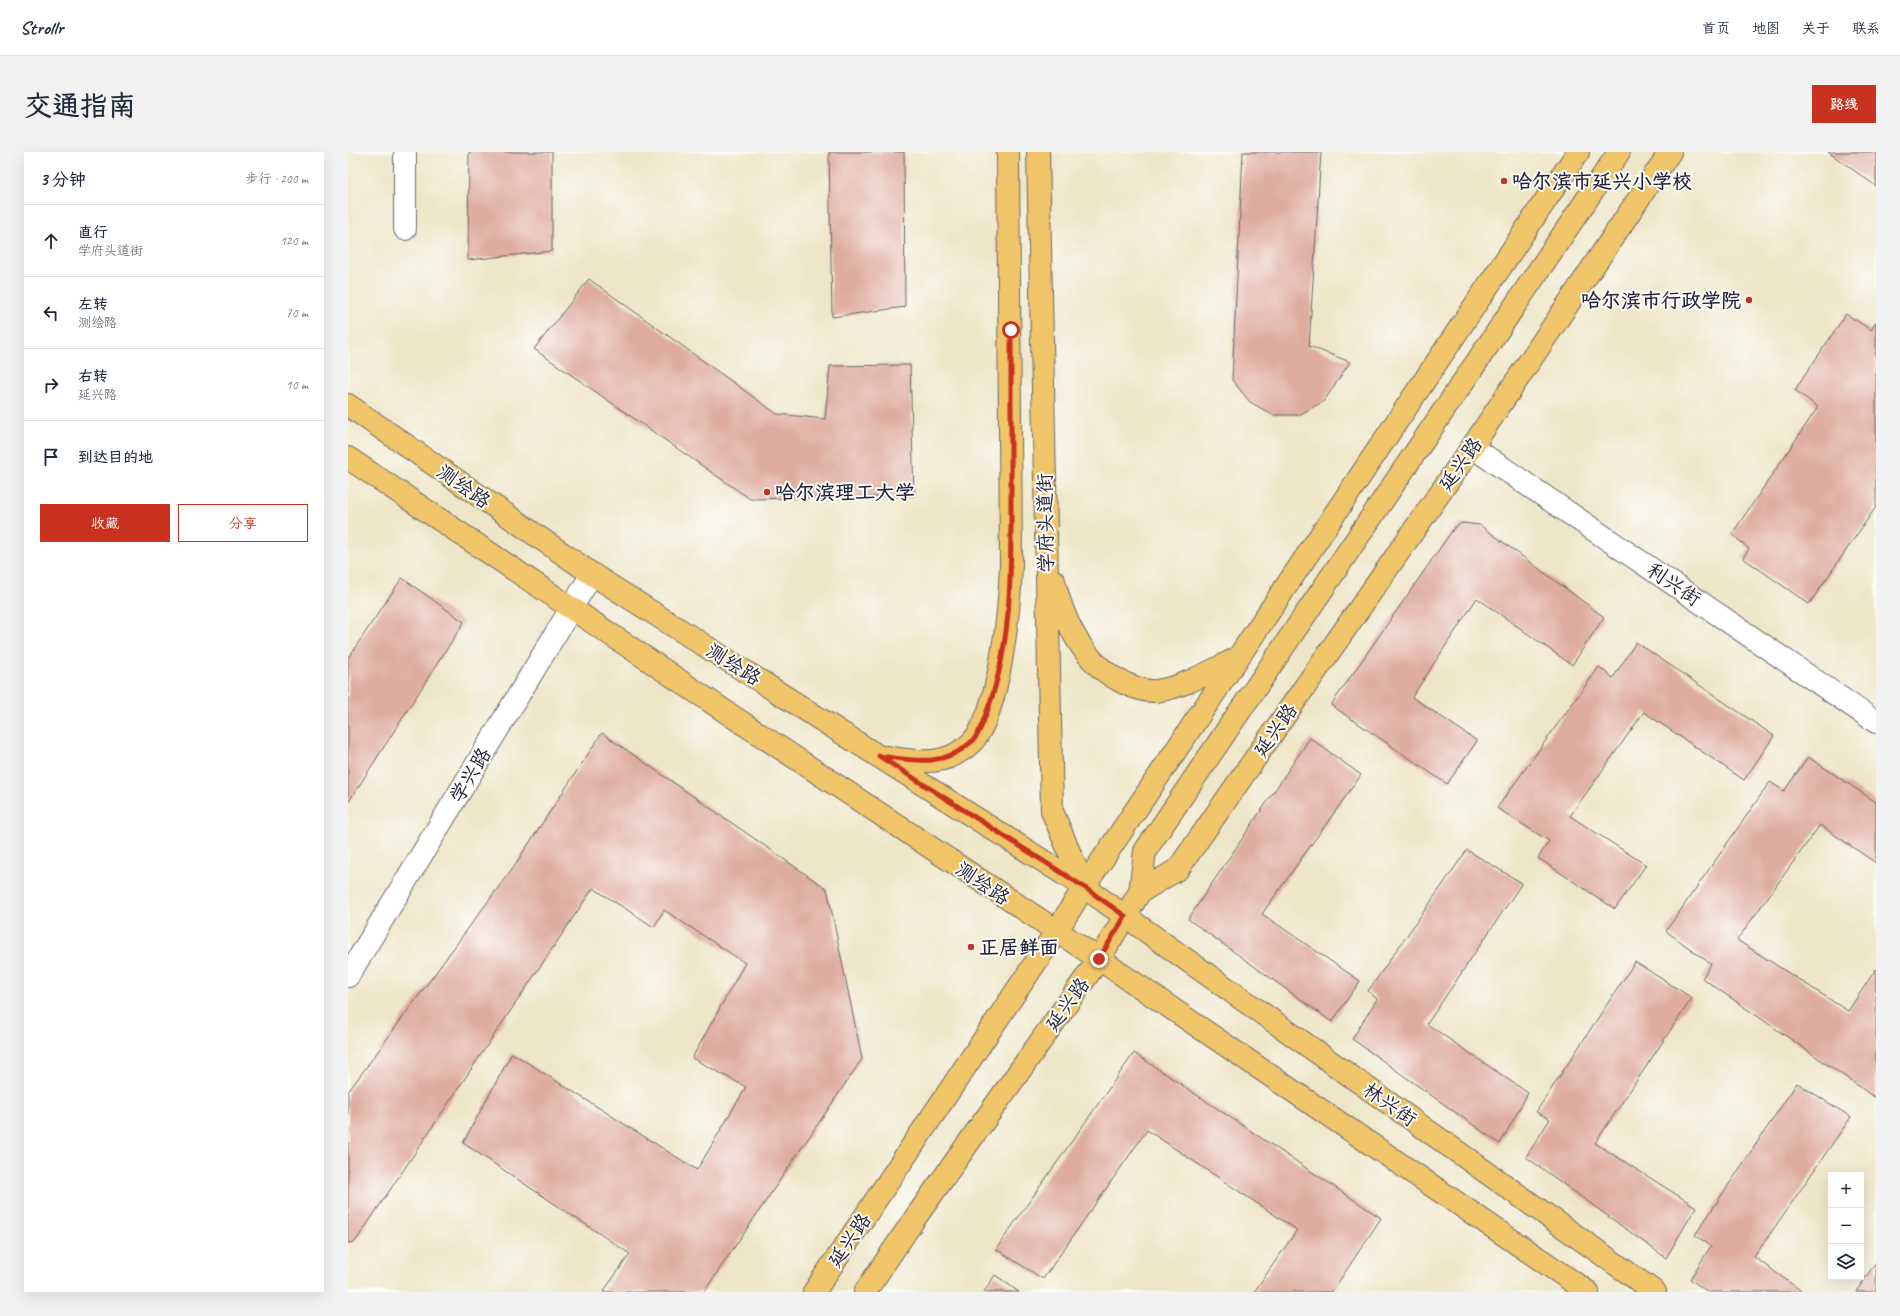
<!DOCTYPE html>
<html lang="zh">
<meta charset="utf-8">
<style>
:root{--surface:#fff;--page:#f2f2f3;--text:#1f2937;--muted:#747a83;--line:#e0e1e3;--accent:#c8321e}
body{margin:0;font-family:Caveat,"LXGW WenKai TC",sans-serif;background:var(--page);color:var(--text)}
.controls{position:absolute;right:12px;bottom:12px;display:grid;overflow:hidden;border-radius:0px;box-shadow:0 4px 16px #0002}
.controls button{width:36px;height:36px;display:grid;place-items:center;padding:0;border:0;border-bottom:1px solid var(--line);background:var(--surface);color:var(--text);font:20px sans-serif}
.stop{position:absolute;width:12px;height:12px;margin:-9px;border:3px solid #c8321e;border-radius:50%;background:#fff}
.stop.end{background:#c8321e;border-color:#fff;box-shadow:0 1px 4px #0008}
.list{margin:0;padding:0;list-style:none}
h2{display:flex;justify-content:space-between;align-items:center;height:52px;margin:0;padding:0 16px;font-size:17px}
h2 small{font-size:13px;font-weight:400;color:var(--muted)}
.list li{display:grid;grid-template-columns:26px 1fr auto;gap:12px;align-items:center;box-sizing:border-box;height:72px;padding:0 16px;border-top:1px solid var(--line)}
.list b{display:block;font-size:15px;white-space:nowrap}
.list p{margin:0;font-size:13px;white-space:nowrap;color:var(--muted)}
.list em{font-size:13px;font-style:normal;color:var(--muted)}
.actions{display:flex;gap:8px;padding:12px 16px}
.actions a{flex:1;padding:9px 0;border:1px solid var(--accent);border-radius:0px;text-align:center;font-size:14px;color:var(--accent)}
.actions .main{background:var(--accent);color:#fff}
.icon{flex:none;width:22px;height:22px;fill:none;stroke:currentColor;stroke-width:2;stroke-linecap:round;stroke-linejoin:round}
.map{position:relative;flex:none;width:1528px;height:1140px;overflow:hidden;border-radius:0px}
header{display:flex;align-items:center;gap:24px;box-sizing:border-box;height:56px;padding:0 20px;background:var(--surface);border-bottom:1px solid var(--line)}
header strong{font-size:19px}
nav{display:flex;gap:22px;margin-inline-start:auto;font-size:14px}
.intro{display:flex;align-items:center;justify-content:space-between;box-sizing:border-box;height:96px;padding:0 24px}
h1{margin:0;font-size:28px}
.button{padding:10px 18px;border-radius:0px;background:var(--accent);color:#fff;font-size:14px;font-weight:700}
main{display:flex;gap:24px;padding:0 24px}
aside{flex:1;background:var(--surface);border-radius:0px;box-shadow:0 4px 16px #0002}
.map>svg:first-child{display:block}
.building{fill:#dfada0}
.lines{fill:none;stroke-linecap:round;stroke-linejoin:round}
.minor-casing{stroke:#69676c;stroke-width:24}
.major-casing{stroke:#69676c;stroke-width:24}
.minor{stroke:#fff;stroke-width:22}
.major{stroke:#f0c469;stroke-width:22}
.route{stroke:#c8321e;stroke-width:5}
.poi-dot{fill:#c8321e;stroke:#fdfcf7;stroke-width:1.5}
.labels{text-anchor:middle;stroke-width:4;stroke-linejoin:round;paint-order:stroke}
.poi-label{font-size:20px;font-weight:bold;fill:#22223b;stroke:#fdfcf7;text-anchor:start}
.street-label{font-size:20px;fill:#22223b;stroke:#fdfcf7}
</style>
<header>
<strong>Strollr</strong>
<nav><a>首页</a><a>地图</a><a>关于</a><a>联系</a></nav>
</header>
<div class="intro"><h1>交通指南</h1><a class="button">路线</a></div>
<main>
<aside>
<h2>3 分钟<small>步行 · 200 m</small></h2>
<ul class="list">
<li><svg class="icon" aria-label="ahead" viewBox="0 0 24 24"><path d="M12 20V5M6 11l6-6 6 6"/></svg><div><b>直行</b><p>学府头道街</p></div><em>120 m</em></li>
<li><svg class="icon" aria-label="left" viewBox="0 0 24 24"><path d="M17 20v-9H6M10 6l-5 5 5 5"/></svg><div><b>左转</b><p>测绘路</p></div><em>70 m</em></li>
<li><svg class="icon" aria-label="right" viewBox="0 0 24 24"><path d="M7 20v-9h11M14 6l5 5-5 5"/></svg><div><b>右转</b><p>延兴路</p></div><em>10 m</em></li>
<li><svg class="icon" aria-label="arrive" viewBox="0 0 24 24"><path d="M6 21V4h12l-3 4 3 4H6"/></svg><div><b>到达目的地</b></div></li>
</ul>
<div class="actions"><a class="main">收藏</a><a>分享</a></div>
</aside>
<div class="map">
<svg width="1528" height="1140" viewBox="0 0 1528 1140">
<rect width="100%" height="100%" fill="#fdfcf7"/>
<filter id="ink" filterUnits="userSpaceOnUse"><feTurbulence type="fractalNoise" baseFrequency=".025" numOctaves="2"/><feDisplacementMap in="SourceGraphic" scale="8" xChannelSelector="R" yChannelSelector="G"/><feConvolveMatrix kernelMatrix="1 2 1 2 8 2 1 2 1" color-interpolation-filters="sRGB"/></filter>
<filter id="wash" filterUnits="userSpaceOnUse"><feTurbulence type="fractalNoise" baseFrequency=".012" numOctaves="4" result="noise"/><feDisplacementMap in="SourceGraphic" scale="16" xChannelSelector="R" yChannelSelector="G"/><feGaussianBlur stdDeviation="0.9" result="paint"/><feColorMatrix in="noise" values="0 0 0 0 0 0 0 0 0 0 0 0 0 0 0 0 0 1.4 0 .05"/><feComposite in="paint" operator="in"/></filter>
<g filter="url(#wash)">
<rect width="100%" height="100%" fill="#ede6c8"/>
<g id="blocks">
<!-- building -->
<path class="building" d="M121,0h83v99l-84,9z
M481,0h75l1,155 -73,10z
M895,0h78l-12,194 41,16 -26,39 -25,14h-26l-23,-13 -18,-22z
M1480,0h48v34z
M241,127l188,135 48,5 5,-53 80,-1 4,131 -164,3 -216,-150z
M1498,162l25,16 5,-8v185l-67,97 -66,-46 6,-9 -17,-15 86,-127 -23,-17z
M1114,371l18,2 124,92 -32,48 -95,-67 -65,99 65,44 -30,43 -116,-79 123,-177z
M54,426l62,44 -116,181v-145z
M1288,490l138,94 -30,44 -100,-68 -74,104 76,49 -31,44 -77,-51 11,-17 -52,-33 102,-141 14,11z
M254,581l225,156 35,170 -158,233h-101l27,-38 -167,-111 49,-90 185,117 49,-83 -54,-29 53,-95 -81,-53 -10,17 -61,-39 -238,354 -7,1v-151l166,-226z
M962,586l51,37 -99,139 98,67 -28,41 -144,-103z
M1460,605l68,45v61l-56,-38 -83,115 111,71 28,-42v129l-174,-120 9,-14 -45,-33 104,-149 14,9z
M1119,698l55,33 -95,141 101,69 -28,51 -148,-105 25,-40 -9,-8z
M1287,810l57,36 -97,145 101,64 -30,51 -140,-101 24,-38 -14,-7z
M786,901l247,165 -49,74h-78l43,-62 -150,-100 -104,149 -47,-30z
M1449,931l54,34 -97,140 49,35h-95l-18,-13 21,-33 -16,-11z
M1528,1110v30h-20z
M647,1123l24,17h-35z"/>
</g>
</g>
<g filter="url(#ink)">
<use href="#blocks" fill-opacity="0" stroke="#69676c" stroke-width="1"/>
<g class="lines">
<!-- minor casing -->
<g class="minor-casing">
<path id="minor" d="M57,0v77
M1124,295l404,275
M0,824l244,-402"/>
</g>
<!-- major casing -->
<g class="major-casing">
<path id="major" d="M690,0l14,659 32,76
M0,253l244,169 492,313 571,405
M0,306l384,258 367,243 489,333
M706,429c10,41 29,83 70,102 9,4 22,9 32,8 29,-4 56,-21 82,-33
M537,605c23,3 47,9 69,-2 5,-3 13,-8 17,-12 29,-28 39,-139 40,-179l-3,-412
M792,740l5,-41 474,-699
M466,1140l242,-360 28,-45 494,-735
M517,1140l48,-71 186,-262 41,-67 38,-23 294,-422 198,-295"/>
</g>
<!-- minor -->
<use href="#minor" class="minor"/>
<!-- major -->
<use href="#major" class="major"/>
</g>
</g>
<g class="lines" filter="url(#ink)">
<!-- route -->
<path class="route" d="M663,178c0,54 0,109 0,163 0,73 2,152 -25,221 -4,10 -7,22 -16,29 -28,25 -57,17 -91,13l205,131 41,29 -26,43"/>
</g>
<!-- markers -->
<g class="poi-dot">
<circle cx="1156" cy="29" r="4"/>
<circle cx="1401" cy="148" r="4"/>
<circle cx="419" cy="340" r="4"/>
<circle cx="623" cy="795" r="4"/>
</g>
<g class="labels">
<!-- poi labels -->
<g class="poi-label">
<text x="1164" y="36">哈尔滨市延兴小学校</text>
<text x="1393" y="155" text-anchor="end">哈尔滨市行政学院</text>
<text x="427" y="347">哈尔滨理工大学</text>
<text x="631" y="802">正居鲜面</text>
</g>
<!-- street labels -->
<g class="street-label">
<text transform="translate(1112 312) rotate(-55)" y="7">延兴路</text>
<text transform="translate(116 334) rotate(35)" y="7">测绘路</text>
<text transform="translate(697 371) rotate(-91)" y="7">学府头道街</text>
<text transform="translate(1326 432) rotate(34)" y="7">利兴街</text>
<text transform="translate(386 512) rotate(32)" y="7">测绘路</text>
<text transform="translate(927 578) rotate(-55)" y="7">延兴路</text>
<text transform="translate(122 623) rotate(-59)" y="7">学兴路</text>
<text transform="translate(635 731) rotate(34)" y="7">测绘路</text>
<text transform="translate(719 852) rotate(-54)" y="7">延兴路</text>
<text transform="translate(1042 952) rotate(35)" y="7">林兴街</text>
<text transform="translate(501 1088) rotate(-56)" y="7">延兴路</text>
</g>
</g>
</svg>
<div class="controls">
<button>+</button>
<button>−</button>
<button><svg class="icon" aria-label="layers" viewBox="0 0 24 24"><path d="M12 4l9 5-9 5-9-5zM3 14l9 5 9-5"/></svg></button>
</div>
<div class="stop" style="left:663px;top:178px"></div>
<div class="stop end" style="left:751px;top:807px"></div>
</div>
</main>
